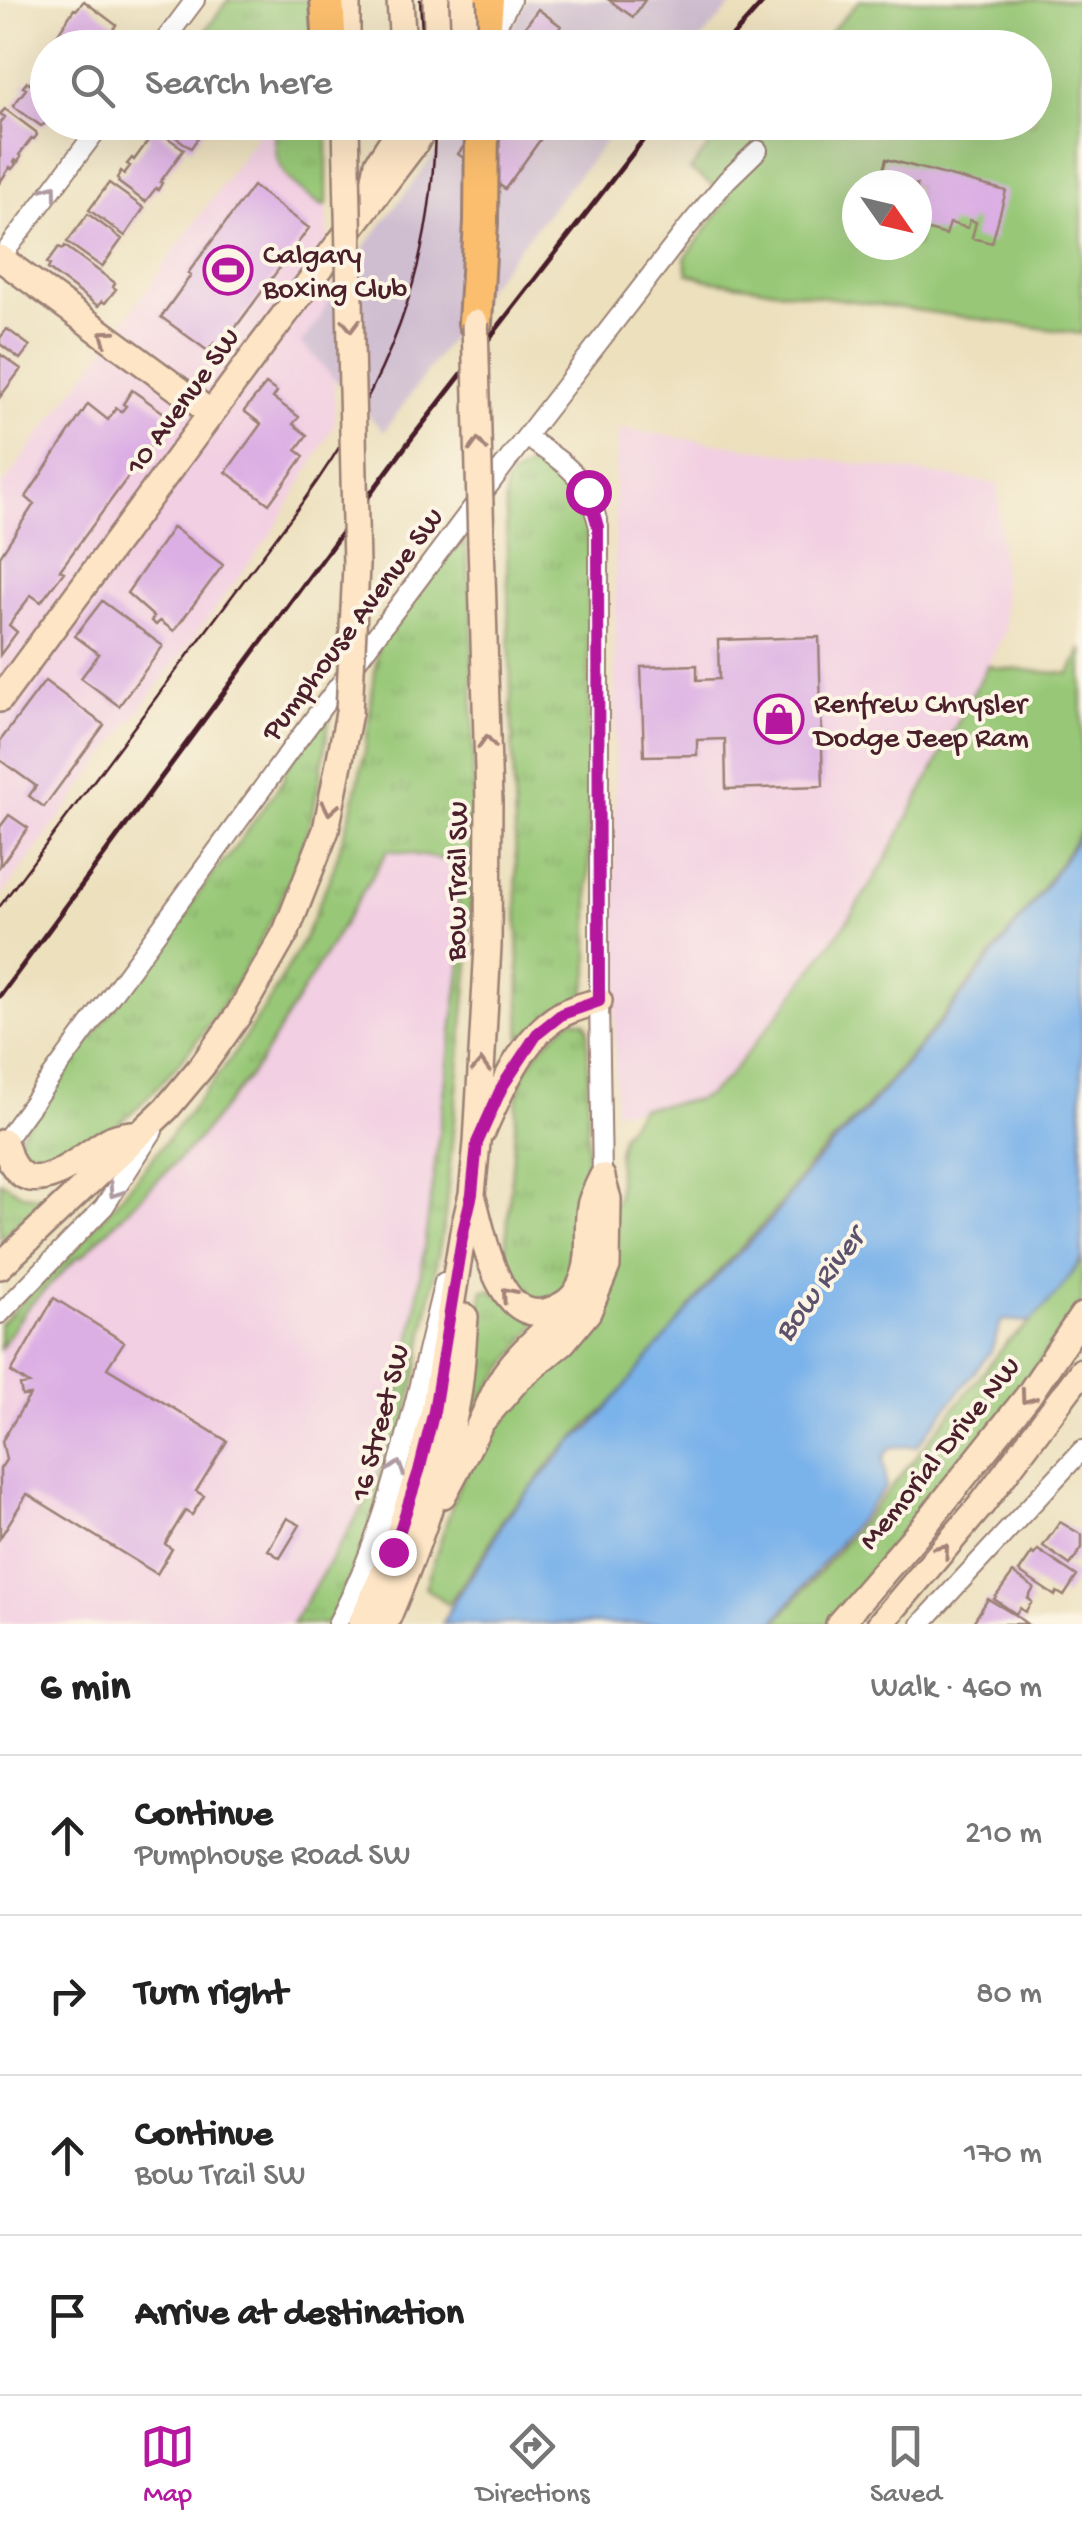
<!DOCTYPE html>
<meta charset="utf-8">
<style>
:root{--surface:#fff;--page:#f2f2f2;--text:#222;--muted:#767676;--line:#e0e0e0;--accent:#b5179e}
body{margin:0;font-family:"Gochi Hand",sans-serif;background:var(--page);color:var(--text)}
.compass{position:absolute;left:842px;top:170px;width:90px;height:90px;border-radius:50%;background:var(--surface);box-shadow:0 10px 40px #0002;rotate:124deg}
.stop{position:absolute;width:30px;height:30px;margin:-22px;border:8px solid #b5179e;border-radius:50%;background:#fff}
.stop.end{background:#b5179e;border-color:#fff;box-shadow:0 2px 10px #0008}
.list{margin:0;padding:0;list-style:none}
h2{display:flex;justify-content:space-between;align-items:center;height:130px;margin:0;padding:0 40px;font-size:42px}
h2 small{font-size:32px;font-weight:400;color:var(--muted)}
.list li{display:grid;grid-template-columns:65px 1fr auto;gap:30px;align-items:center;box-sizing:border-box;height:160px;padding:0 40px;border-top:2px solid var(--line)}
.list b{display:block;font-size:38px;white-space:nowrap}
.list p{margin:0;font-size:32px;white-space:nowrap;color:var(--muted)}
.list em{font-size:32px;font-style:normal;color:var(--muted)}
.icon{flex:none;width:55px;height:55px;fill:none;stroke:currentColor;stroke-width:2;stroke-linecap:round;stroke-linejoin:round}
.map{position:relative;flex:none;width:1082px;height:1624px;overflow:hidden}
.search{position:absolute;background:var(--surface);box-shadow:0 10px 40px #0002;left:30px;right:30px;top:30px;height:110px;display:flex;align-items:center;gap:25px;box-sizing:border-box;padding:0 35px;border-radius:55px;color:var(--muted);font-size:38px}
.sheet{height:770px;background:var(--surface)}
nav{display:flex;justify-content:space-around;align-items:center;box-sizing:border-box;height:140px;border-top:2px solid var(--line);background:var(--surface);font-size:28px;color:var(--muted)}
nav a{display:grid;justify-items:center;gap:5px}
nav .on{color:var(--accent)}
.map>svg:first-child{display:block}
.built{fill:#f2cfe2}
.industrial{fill:#cfbdd0}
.grass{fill:url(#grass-tufts);stroke:#717451;stroke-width:2.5}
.park{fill:#98c877;stroke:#717451;stroke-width:2.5;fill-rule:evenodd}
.water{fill:#7ab2ea;stroke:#62688a;stroke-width:2.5}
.building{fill:#dbafe4}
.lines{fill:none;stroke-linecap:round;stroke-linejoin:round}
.street-casing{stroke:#9b8074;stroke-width:22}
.secondary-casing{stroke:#9b8074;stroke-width:30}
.highway-casing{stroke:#9b8074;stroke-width:38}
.street{stroke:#fff;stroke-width:18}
.secondary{stroke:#fde5c5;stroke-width:25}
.highway{stroke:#fbbe6e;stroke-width:32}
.tram{stroke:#4a1f2b;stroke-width:2.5}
.rail{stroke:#4a1f2b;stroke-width:5}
.secondary-bridge-casing{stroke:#9b8074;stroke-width:30;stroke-linecap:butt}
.secondary-bridge{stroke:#fde5c5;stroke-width:25}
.oneway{stroke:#ae9aa0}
.oneway2{stroke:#a48278}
.route{stroke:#b5179e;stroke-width:12}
.labels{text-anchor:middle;stroke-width:8;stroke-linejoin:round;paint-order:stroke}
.poi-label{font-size:30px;fill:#4a1f2b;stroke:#fcf5e5;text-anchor:start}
.street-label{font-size:30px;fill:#4a1f2b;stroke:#fcf5e5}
.water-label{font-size:32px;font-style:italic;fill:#5b526e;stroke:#fcf5e5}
</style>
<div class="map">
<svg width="1082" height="1624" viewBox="0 0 1082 1624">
<defs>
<pattern id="grass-tufts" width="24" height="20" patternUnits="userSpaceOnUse" patternTransform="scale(2.5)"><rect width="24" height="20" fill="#98c877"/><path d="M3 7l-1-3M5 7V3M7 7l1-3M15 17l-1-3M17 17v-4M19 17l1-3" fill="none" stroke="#84ab67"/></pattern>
</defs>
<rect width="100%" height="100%" fill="#fcf5e5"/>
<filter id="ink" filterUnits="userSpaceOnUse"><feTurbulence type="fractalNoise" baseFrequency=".01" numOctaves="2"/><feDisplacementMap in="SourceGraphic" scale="20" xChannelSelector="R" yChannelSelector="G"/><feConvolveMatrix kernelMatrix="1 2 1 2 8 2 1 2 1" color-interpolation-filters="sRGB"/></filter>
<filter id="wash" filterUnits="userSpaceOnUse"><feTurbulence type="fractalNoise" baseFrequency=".0048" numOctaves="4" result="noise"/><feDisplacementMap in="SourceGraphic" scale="40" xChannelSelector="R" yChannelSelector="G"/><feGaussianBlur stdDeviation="2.25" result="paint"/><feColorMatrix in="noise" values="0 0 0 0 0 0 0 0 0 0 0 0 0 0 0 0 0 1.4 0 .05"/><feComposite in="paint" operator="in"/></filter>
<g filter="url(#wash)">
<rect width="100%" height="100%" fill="#ece0bd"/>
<!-- built -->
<path class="built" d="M266,123h6l4,12v15l9,25 38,31 4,-1 8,219 -61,106 -274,368v-410l96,-127z
M619,429l379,55 7,148 -121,232 -38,59 -60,82 -60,73 -18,17 -12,5 -81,11v-634z
M388,849l64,12 3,28 6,24 2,35 -49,377 -38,160 -84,139h-292v-275l27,-41 166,-163 65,-79z"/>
<!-- industrial -->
<path class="industrial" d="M527,0h210l-43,47 -193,1z
M458,123h163l-135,165 -102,144 -83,-89 19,-25 13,-29z"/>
<!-- grass -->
<path class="grass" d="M228,0h92l4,47h-130z
M272,123h55v82l-4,1c-18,-13 -41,-26 -46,-49 -2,-12 -1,-23 -5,-34z
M534,463c33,8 49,36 55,67v442l-4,21 -64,46 -16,-554 8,-10z
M465,541l7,60 2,208 -3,95 -2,58 -24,254 -30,168 -13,50 -40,118 -33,72h-37l84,-139 38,-160 49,-377c-1,-30 -8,-58 -11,-87l-64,-11 -130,215 -65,80 -112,112 -2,-1 -52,52 -27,41v-25l83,-84 53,-61 93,-118 40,-60 36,-64 28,-67 20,-65 12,-54 13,-104 68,-90z
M331,706c-5,39 -11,81 -22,120 -32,108 -117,246 -209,312 -12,8 -25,21 -38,25 -12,4 -26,3 -38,4l-7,-24 6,-13 200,-269 3,-1 58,-81 1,-10z
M571,1019l14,3 3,7c-1,49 5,228 -24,260 -9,10 -23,12 -35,7 -16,-6 -20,-22 -24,-37l12,-160 10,-35 3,1 8,-14z
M0,1181l24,14 21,3 -45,41z
M490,1289l48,33 -66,90 -7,-3 18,-119z"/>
<!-- park -->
<path class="park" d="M860,0h222v334l-375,-54 -19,-7 -3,-15 45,-61 -40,-27 37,-47 307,-1v-74l-218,-1zM857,185h60v60h-60z
M1082,648v181l-48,72 -93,118 -75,89 -58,58 -38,51 -55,58 -82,107 -80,77 -22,29 -27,28 -21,39 -35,49 -23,-16 33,-101 160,-291v-41l3,-19 19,-28 56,-8 12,-5 19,-17 59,-73 60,-82 38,-60 104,-198 9,3 73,6z
M1082,1259v42l-58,83 -28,38 -169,202h-52l115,-135 119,-149c30,-23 52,-50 73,-81z"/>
<!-- water -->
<path class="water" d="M1082,832v426l-21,31 -31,33 -28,-2 -11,31 -74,95 -26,1 -8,10 3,30 -114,137h-330l13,-25 31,-44 18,-35 67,-77 20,-16 126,-151 55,-57 38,-51 58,-59 75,-89 92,-118z"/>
<g id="blocks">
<!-- building -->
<path class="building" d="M609,0h36l-12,17z
M84,1l32,24 -14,23h-38l-10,-8 20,-31 2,1z
M538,9l23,17 -9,13 12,9h-54z
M48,60v62l-7,4 -28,-20 13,-17 -3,-2 4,-5 3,2z
M5,109l31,23 1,3 -3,4 -2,-1 -13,17 2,2 -3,5 -3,-2 -1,2 2,2 -4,5 -2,-2 -10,15v-58l5,-7 -5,-3z
M154,122h55l-18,26z
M481,122h64l5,4 -45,63 -47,-35z
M152,130l3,2 1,-2 28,19 -24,33 2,1 -4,7 -2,-2 -11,14 -27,-20 1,-2 -2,-2 4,-7 3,3 6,-8 -3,-2 5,-6 2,2 16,-22 -3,-2z
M886,159l120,32 -14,52 -20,-5 4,-16 -6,-2 -2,8 -18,-5 -4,12 -28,-8 2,-8h-3v-34h-38z
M109,183l35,25 -19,28 -36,-26z
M253,186l56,42 -88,119 -7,-4 -6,8 -47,-34 30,-42 -3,-2z
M88,214l34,25 -20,28 -35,-25z
M65,246l50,37 -2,4 3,2 -11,14 -3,-2 -4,5 -50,-37 2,-4 -3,-2 12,-16 4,2z
M7,329l23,17 -10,13 -20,-15v-6z
M0,354l21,15 -21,28z
M266,384l11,8 -4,6 26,19 -6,7 14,11 -11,15 8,6 -35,48 -43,-32 35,-48 -17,-13z
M132,390l39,28 -111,152 4,2 -23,30 -10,-7 -22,30 8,7 -17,23v-99l34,-52 -8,-7 62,-93 20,16 8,-12 5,4 5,-6 -3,-2z
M173,527l50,38 -49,66 -14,-10 -4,4 -5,-4 3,-4 -27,-24z
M102,601l61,45 -44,60 -38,-28 18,-24 -24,-18z
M819,637l4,149 -97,3 -1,-50 -28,1v15l-53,1 -3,-89 56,-2v15l22,-1 -1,-39z
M45,681l59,44 -60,82 -15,-11 7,-10 -36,-26v-19z
M9,815l19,13 -28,38v-39z
M54,1298l70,44 -17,26 120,73 -31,50 8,5 -12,19 -7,-4 -20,33 7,5 -15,25 -130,-80 -27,44v-69l6,-9 -4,-19 28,-46 -8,1 -2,-11 9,-1 -18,-12z
M287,1518l13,7 -20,33 -12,-8z
M1060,1522l22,13v13l-12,17 -27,-19z
M1038,1550l39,26 -13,20 -7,-4 -2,4 -36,-24 13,-19 2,2z
M1013,1573l21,15 -6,10 4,4 -7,10 -5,-4 -4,6 -22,-15z
M988,1599l27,16 12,9h-55z"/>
</g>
</g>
<g filter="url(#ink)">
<use href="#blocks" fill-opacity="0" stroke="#9b8074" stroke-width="2.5"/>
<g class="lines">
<!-- street casing -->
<g class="street-casing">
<path id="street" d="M492,34l19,-34
M159,48l36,-48
M0,259l103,-137
M526,437c42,29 60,37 73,90v474l3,176
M4,1142l290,-397 220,-293 174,-225 39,-47 31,-30
M0,1314l104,-107 49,-76
M337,1624c56,-106 78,-227 107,-342
M921,1624l161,-174"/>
</g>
<!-- secondary casing -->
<g class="secondary-casing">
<path id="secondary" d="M400,0l3,48
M436,0l2,48
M347,48v-48
M373,188l5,-25 20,-31 1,-10
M0,258l211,155
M0,699l261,-353 155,-204 11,-20
M483,1130c18,-40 39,-93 79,-116 11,-6 25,-9 37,-13
M0,1147l4,-5c3,7 5,17 9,23 23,37 72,-12 96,-25 7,-4 15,-5 23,-6
M473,1199c11,36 25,133 81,110 17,-7 24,-16 30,-33 8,-22 2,-47 6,-70 2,-10 8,-20 12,-29
M0,1266l166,-157 36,-43 37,-52 47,-82 40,-102 23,-117
M482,1421l36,-42 45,-37 25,-30 19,-46 1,-67 -5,-17
M443,1495c13,-23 25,-47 37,-71 8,-16 14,-33 24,-49 18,-27 45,-45 64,-70
M361,1624l32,-72 26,-81 15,-60 29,-179 9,-38 5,-51 11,-197 1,-145 -8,-258
M385,1624c31,-73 60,-151 73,-229 4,-26 5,-52 7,-78
M839,1624l90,-104 99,-124 54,-80
M880,1624l102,-120 100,-133"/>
</g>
<!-- highway casing -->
<g class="highway-casing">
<path id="highway" d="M327,0l3,48
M483,48l4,-48
M475,323l6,-101 1,-100"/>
</g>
<!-- street -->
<use href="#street" class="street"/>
<!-- secondary -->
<use href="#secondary" class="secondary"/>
<!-- highway -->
<use href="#highway" class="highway"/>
<!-- tram -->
<path class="tram" d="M420,0l3,48
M0,906l301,-402c86,-118 133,-234 134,-382"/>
<!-- rail -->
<path class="rail" d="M722,48l43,-48
M0,996l408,-553 249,-321"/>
<!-- secondary-bridge casing -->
<g class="secondary-bridge-casing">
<path id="secondary-bridge" d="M463,0l2,48
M346,122l10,444 -7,147
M475,323l6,220"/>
</g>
<!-- secondary-bridge -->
<use href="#secondary-bridge" class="secondary-bridge"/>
</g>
<!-- one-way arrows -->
<defs><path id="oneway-chevron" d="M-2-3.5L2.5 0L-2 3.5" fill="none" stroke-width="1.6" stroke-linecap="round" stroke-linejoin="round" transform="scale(2.5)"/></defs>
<g class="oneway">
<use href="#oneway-chevron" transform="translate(51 191) rotate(-53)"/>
<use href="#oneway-chevron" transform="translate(115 1191) rotate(124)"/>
<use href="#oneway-chevron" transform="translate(397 1468) rotate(-72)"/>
</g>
<g class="oneway2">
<use href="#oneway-chevron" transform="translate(351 325) rotate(89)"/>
<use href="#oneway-chevron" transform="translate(106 336) rotate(-144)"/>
<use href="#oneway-chevron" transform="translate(478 445) rotate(-92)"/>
<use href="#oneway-chevron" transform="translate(487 742) rotate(-92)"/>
<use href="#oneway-chevron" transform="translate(330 808) rotate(101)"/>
<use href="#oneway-chevron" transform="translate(481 1066) rotate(-87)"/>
<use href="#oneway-chevron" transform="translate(508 1294) rotate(-131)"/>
<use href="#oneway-chevron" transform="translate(1027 1397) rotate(126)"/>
<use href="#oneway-chevron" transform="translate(943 1550) rotate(-50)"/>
</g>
</g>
<g class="lines" filter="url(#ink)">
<!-- route -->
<path class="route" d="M393,1552l26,-81 15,-60 29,-179 9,-38 5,-51 25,-56 35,-53 25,-20 37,-13 -1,-474 -10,-35"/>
</g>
<!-- icons -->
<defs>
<g id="stadium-ring" transform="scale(2.5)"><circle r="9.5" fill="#fcf5e5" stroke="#b5179e" stroke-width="1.5"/><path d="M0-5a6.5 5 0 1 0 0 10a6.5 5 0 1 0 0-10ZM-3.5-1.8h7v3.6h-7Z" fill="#b5179e"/></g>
<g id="shop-ring" transform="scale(2.5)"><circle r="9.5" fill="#fcf5e5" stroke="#b5179e" stroke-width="1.5"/><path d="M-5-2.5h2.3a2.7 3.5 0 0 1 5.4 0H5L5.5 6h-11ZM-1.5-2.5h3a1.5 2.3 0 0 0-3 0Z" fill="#b5179e"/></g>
</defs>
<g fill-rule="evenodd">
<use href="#stadium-ring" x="228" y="270"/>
<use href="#shop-ring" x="779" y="719"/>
</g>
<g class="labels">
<!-- poi labels -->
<g class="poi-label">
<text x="263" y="263">Calgary<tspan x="263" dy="34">Boxing Club</tspan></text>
<text x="814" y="712">Renfrew Chrysler<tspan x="814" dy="34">Dodge Jeep Ram</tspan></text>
</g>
<!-- street labels -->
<g class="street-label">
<text transform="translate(181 400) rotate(-54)" y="10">10 Avenue SW</text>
<text transform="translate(351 623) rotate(-53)" y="10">Pumphouse Avenue SW</text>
<text transform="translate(455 881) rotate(-89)" y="10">Bow Trail SW</text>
<text transform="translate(378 1422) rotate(-75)" y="10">16 Street SW</text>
<text transform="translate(938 1452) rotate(-51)" y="10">Memorial Drive NW</text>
</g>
<!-- water labels -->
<g class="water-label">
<text transform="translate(817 1283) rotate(-54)" y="11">Bow River</text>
</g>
</g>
</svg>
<svg class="compass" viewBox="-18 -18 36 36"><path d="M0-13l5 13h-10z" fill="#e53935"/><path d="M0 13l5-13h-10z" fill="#767676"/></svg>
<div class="stop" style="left:588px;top:492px"></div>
<div class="stop end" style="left:393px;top:1552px"></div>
<div class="search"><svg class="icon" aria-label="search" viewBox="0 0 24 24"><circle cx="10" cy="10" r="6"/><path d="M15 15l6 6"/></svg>Search here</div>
</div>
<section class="sheet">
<h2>6 min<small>Walk · 460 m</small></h2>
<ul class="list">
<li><svg class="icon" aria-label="ahead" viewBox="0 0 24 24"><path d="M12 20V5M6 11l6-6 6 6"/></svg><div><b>Continue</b><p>Pumphouse Road SW</p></div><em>210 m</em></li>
<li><svg class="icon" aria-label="right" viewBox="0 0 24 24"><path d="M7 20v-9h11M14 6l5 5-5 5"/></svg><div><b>Turn right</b></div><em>80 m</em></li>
<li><svg class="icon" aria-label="ahead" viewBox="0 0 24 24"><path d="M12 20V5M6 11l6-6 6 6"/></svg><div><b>Continue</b><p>Bow Trail SW</p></div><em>170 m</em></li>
<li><svg class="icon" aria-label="arrive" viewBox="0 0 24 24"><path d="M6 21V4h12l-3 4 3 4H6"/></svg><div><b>Arrive at destination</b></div></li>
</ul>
</section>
<nav>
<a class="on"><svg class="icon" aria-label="map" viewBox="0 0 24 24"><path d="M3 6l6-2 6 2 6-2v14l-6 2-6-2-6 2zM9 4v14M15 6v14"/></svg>Map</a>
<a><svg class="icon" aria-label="directions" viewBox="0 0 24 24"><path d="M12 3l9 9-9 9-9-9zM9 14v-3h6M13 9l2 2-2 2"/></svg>Directions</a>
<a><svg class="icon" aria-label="saved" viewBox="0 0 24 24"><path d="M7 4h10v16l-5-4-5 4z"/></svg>Saved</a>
</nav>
